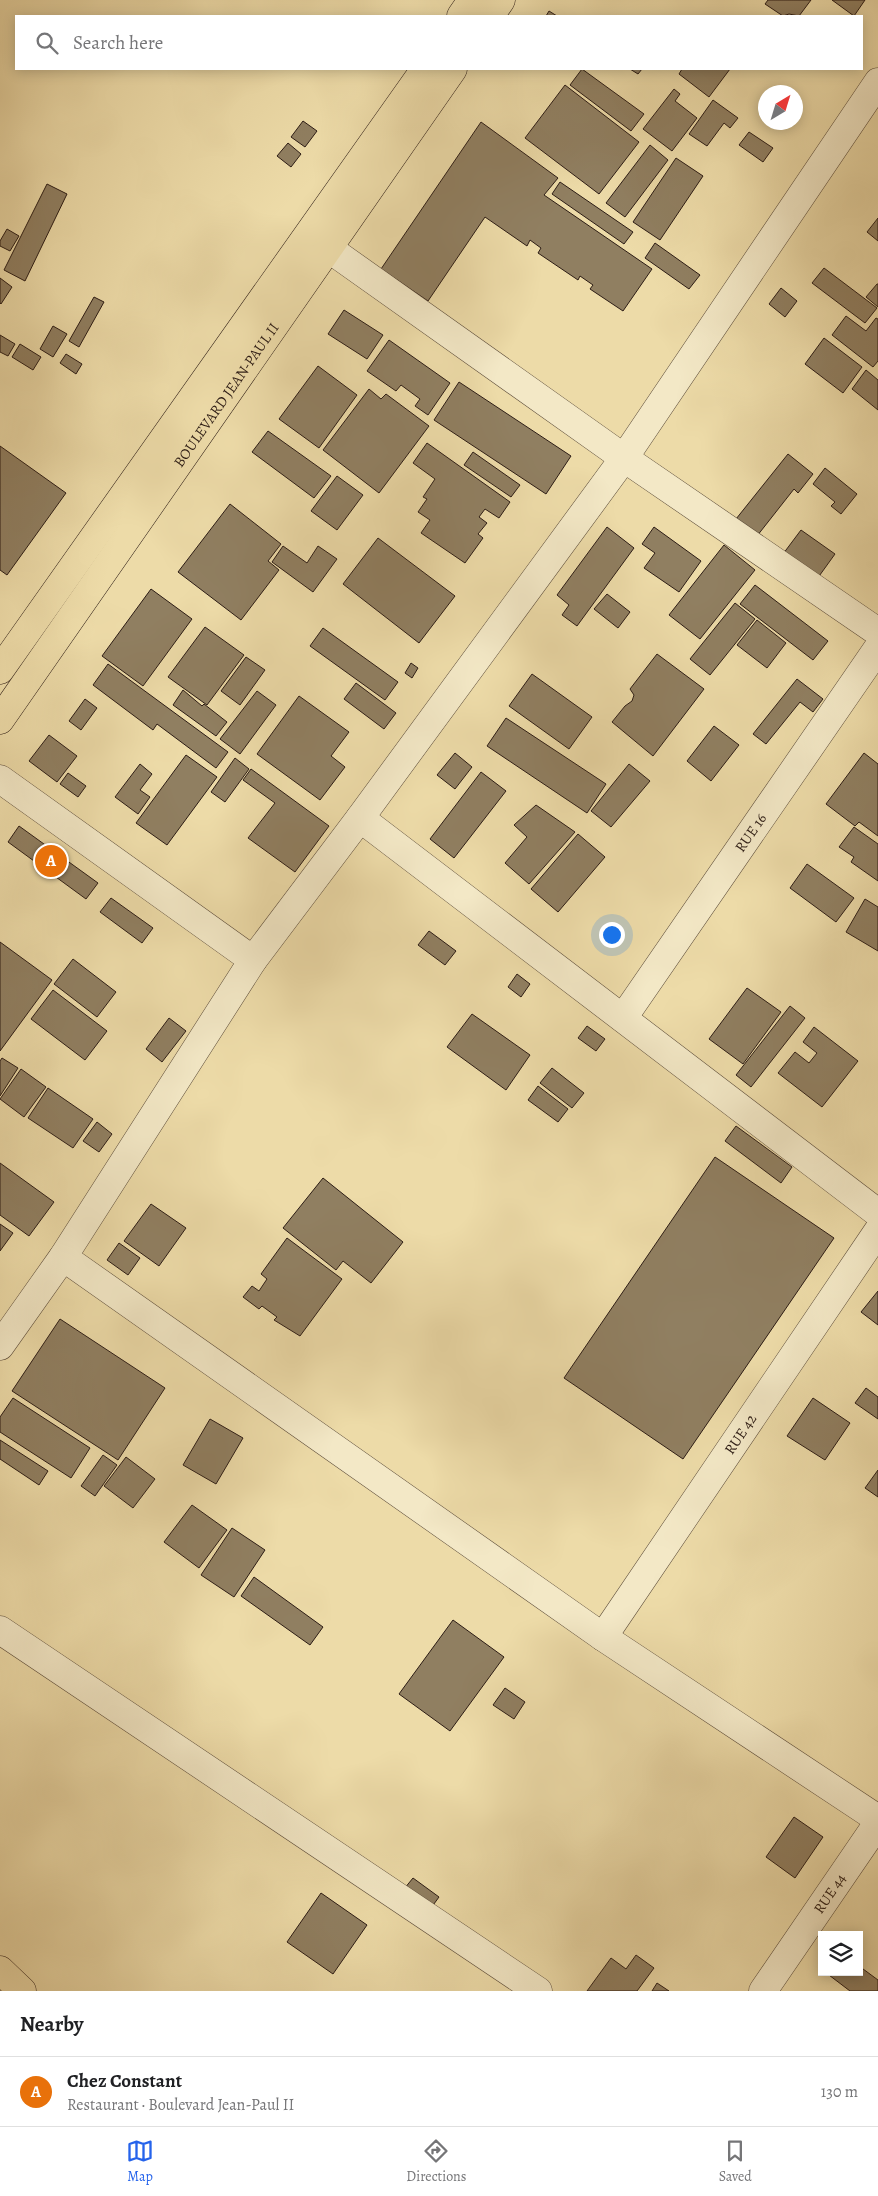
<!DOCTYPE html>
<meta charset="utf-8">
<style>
:root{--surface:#fff;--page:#f6f6f6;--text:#202124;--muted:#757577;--line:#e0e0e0;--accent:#2563eb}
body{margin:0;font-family:Alegreya,serif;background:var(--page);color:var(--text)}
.controls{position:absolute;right:15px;bottom:15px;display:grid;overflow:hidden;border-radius:0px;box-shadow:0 2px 12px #0003}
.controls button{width:45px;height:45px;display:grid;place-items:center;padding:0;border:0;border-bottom:1px solid var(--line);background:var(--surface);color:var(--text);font:25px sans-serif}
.compass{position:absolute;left:758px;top:85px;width:45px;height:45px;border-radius:50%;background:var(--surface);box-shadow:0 2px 12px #0003;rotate:38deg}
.you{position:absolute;left:611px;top:934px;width:18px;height:18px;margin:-12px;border:4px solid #fff;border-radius:50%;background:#1a73e8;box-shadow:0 0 0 8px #1a73e833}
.badge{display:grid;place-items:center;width:32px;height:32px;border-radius:50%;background:var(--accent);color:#fff;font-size:16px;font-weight:700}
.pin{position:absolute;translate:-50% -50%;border:2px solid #fff;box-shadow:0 1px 5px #0006}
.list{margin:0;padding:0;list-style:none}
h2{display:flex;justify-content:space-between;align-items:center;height:65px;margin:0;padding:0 20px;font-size:21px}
h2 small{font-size:16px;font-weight:400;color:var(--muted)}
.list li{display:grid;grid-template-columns:32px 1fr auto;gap:15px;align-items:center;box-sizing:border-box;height:70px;padding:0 20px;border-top:1px solid var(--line)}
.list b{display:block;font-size:19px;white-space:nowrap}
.list p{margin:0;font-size:16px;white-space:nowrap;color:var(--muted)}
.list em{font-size:16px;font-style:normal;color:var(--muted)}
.icon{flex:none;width:28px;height:28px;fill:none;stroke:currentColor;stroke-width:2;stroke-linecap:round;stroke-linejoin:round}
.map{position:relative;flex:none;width:878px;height:1991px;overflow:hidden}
.search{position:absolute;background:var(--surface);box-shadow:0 2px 12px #0003;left:15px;right:15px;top:15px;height:55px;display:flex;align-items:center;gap:12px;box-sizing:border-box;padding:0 18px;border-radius:0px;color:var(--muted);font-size:19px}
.sheet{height:135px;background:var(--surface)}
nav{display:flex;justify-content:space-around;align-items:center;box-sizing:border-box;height:70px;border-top:1px solid var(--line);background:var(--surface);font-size:14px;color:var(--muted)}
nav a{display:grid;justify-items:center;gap:2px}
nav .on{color:var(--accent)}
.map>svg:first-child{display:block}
.building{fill:#907f61;stroke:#2c1c15}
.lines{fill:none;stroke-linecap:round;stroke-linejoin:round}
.minor-casing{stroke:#5c4c3a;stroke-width:29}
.major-casing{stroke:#2c1c15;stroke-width:29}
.minor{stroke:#f3e8c6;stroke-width:28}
.major{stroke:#eddba8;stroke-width:28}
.labels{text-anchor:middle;stroke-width:5;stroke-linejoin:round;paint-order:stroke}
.street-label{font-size:15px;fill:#2c1c15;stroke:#f3e8c6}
</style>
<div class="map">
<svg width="878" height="1991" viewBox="0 0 878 1991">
<rect width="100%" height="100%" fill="#eddba8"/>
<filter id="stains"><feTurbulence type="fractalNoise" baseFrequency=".004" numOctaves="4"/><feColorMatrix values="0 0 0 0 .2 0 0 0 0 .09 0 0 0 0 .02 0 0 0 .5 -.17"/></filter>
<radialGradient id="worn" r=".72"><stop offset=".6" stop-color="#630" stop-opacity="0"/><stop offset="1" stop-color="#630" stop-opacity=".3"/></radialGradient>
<!-- building -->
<path class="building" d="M768,0h43l-12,16 -10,-2 -6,2 -18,-12z
M832,0h33l-11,16z
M549,11l8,5h-11z
M582,69l62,45 -13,17 -61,-46z
M630,69h12l-4,5z
M682,69h48l-21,28 -30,-23z
M565,85l74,57 -40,52 -74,-56z
M674,89l6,5 -5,7 22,17 -25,33 -29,-22z
M713,100l25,18 -8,10 -6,-5 -17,23 -18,-12z
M303,121l14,10 -12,16 -14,-10z
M481,122l77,56 -14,17 108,74 -29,42 -33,-22 3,-4 -13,-9 -2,4 -40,-27 3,-5 -11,-8 -3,6 -42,-29 -57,84 -47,-32z
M749,132l24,16 -10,14 -24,-17z
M288,143l13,11 -10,13 -14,-11z
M650,145l18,15 -43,57 -19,-14z
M676,158l27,18 -43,64 -27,-18z
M560,182l73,50 -9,12 -72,-50z
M47,184l20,10 -42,87 -21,-11z
M878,218v23l-11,-9z
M7,229l12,7 -9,15 -10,-5v-5z
M655,243l45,32 -11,14 -44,-31z
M824,268l53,40 -12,15 -53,-40z
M0,278l12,9 -11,17 -1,-1z
M877,284h1v23l-12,-10z
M781,288l16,13 -12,16 -16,-13z
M94,297l10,5 -25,45 -10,-6z
M344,310l39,25 -16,24 -39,-25z
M846,316l20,15 10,-13 2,1v42l-5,6 -41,-32z
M53,326l14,8 -14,23 -13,-8z
M0,335l15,9 -7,12 -8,-4z
M824,338l38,29 -19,26 -38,-29z
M389,340l61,43 -22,32 -13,-9 5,-7 -19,-14 -5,6 -29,-20z
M20,344l21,13 -8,13 -21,-13z
M66,354l16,10 -6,10 -16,-11z
M318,366l39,29 -38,53 -40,-29z
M866,370l12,10v30l-26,-21z
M459,382l112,74 -25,38 -112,-74z
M369,389l12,10 5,-5 43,32 -50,67 -56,-43z
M268,431l63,45 -17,22 -62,-46z
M427,443l83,59 -11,16 -14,-9 -6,8 8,6 -9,11 5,4 -18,25 -44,-30 9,-13 -12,-8 9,-13 -4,-2 12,-18 -22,-16z
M0,446l66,47 -59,82 -7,-5z
M473,452l47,33 -9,12 -47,-32z
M788,454l25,20 -15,19 -4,-4 -37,47 -21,-17z
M825,468l32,26 -16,20 -10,-8 4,-4 -22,-18z
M337,476l26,19 -26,35 -26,-19z
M230,504l51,40 -13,17 11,9 -38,50 -63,-48z
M607,527l27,21 -57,78 -15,-11 7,-10 -12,-10z
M654,527l47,34 -22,31 -35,-24 11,-15 -13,-9z
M801,530l34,24 -18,25 -34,-25z
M378,538l77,58 -36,47 -76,-59z
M724,545l31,25 -55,69 -31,-24z
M283,546l24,17 11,-17 19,13 -24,33 -41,-30z
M755,585l73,56 -15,19 -73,-56z
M151,589l41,30 -49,67 -41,-30z
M607,594l23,18 -12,16 -24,-19z
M735,603l20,16 -45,56 -20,-16z
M757,620l29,23 -19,25 -30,-23z
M205,627l39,28 -37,50 -39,-28z
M323,628l75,54 -13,18 -75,-54z
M657,654l47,35 -51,67 -41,-34 13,-16 7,-5 2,-6 -4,-6z
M246,657l19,13 -25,35 -19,-14z
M411,663l7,5 -6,10 -7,-5z
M108,664l120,88 -12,16 -59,-44 -4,6 -60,-45z
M532,674l60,43 -23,32 -60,-43z
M797,679l26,20 -10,13 -13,-10 -34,42 -13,-10z
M356,683l40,30 -12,16 -40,-30z
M183,690l19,16 2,-2 23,18 -11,14 -43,-31z
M257,691l19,14 -36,49 -20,-15z
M299,696l50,36 -18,24 14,11 -25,33 -63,-46z
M85,699l12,9 -16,22 -12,-9z
M506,718l100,66 -19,29 -100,-67z
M714,726l25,19 -28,36 -24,-20z
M49,735l28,21 -20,26 -28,-21z
M455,753l17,14 -17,22 -18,-14z
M864,753l14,11v72l-19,-14 -4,4 -29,-22z
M186,755l31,22 -50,68 -31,-22z
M235,758l14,11 -24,33 -14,-10z
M140,764l12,10 -12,16 10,7 -12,17 -23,-17z
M629,764l21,17 -39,46 -20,-16z
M251,769l78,57 -34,46 -47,-34 27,-35 -32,-23z
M481,772l25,19 -52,67 -24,-19z
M68,773l18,13 -8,11 -18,-13z
M536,805l39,27 -46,52 -24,-21 22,-26 -13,-12z
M19,826l79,57 -12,16 -78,-57z
M854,827l24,17v37l-27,-19 3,-5 -15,-10z
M578,834l27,23 -47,55 -27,-23z
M807,864l47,34 -18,24 -46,-34z
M111,898l42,30 -11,15 -42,-31z
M865,899l13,8v44l-32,-19z
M429,931l27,20 -11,14 -27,-20z
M0,942l52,38 -52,71z
M73,959l43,33 -19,25 -43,-33z
M517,974l13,10 -9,13 -13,-10z
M747,988l34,24 -38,52 -34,-25z
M53,990l54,41 -22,29 -54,-41z
M790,1006l15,12 -54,69 -15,-12z
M472,1014l58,41 -24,35 -59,-43z
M169,1018l17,13 -24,31 -16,-13z
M587,1026l18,13 -9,12 -18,-13z
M814,1027l44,34 -36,46 -44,-34 17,-21 14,11 8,-10 -14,-11z
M2,1058l16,10 -18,28v-35z
M552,1068l32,25 -12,15 -32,-25z
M21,1069l25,18 -22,30 -24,-18z
M538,1086l30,23 -10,13 -30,-22z
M48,1088l45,31 -20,29 -45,-30z
M97,1122l15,12 -13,18 -16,-11z
M736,1126l56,41 -11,16 -56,-42z
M715,1157l119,81 -151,221 -119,-81z
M0,1163l54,39 -25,34 -29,-21z
M323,1178l80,64 -32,41 -28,-22 -7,9 -53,-42z
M151,1204l35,24 -27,38 -35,-25z
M0,1224l13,9 -13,18z
M287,1238l55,41 -42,57 -26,-16 3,-3 -15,-11 -3,3 -16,-12 9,-11 7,5 8,-12 -6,-5z
M119,1243l21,15 -12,17 -21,-15z
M878,1291v34l-17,-13z
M60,1319l105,69 -47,72 -106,-69z
M866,1388l12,9v22l-23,-16z
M13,1398l77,50 -19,30 -71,-46v-15z
M813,1398l37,25 -25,37 -38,-24z
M210,1419l33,19 -27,46 -33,-19z
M0,1440l48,31 -9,14 -39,-26z
M103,1455l14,10 -22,31 -14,-10z
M126,1457l29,22 -22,29 -29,-22z
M878,1470v27l-13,-9z
M192,1505l35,25 -28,38 -35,-26z
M232,1528l33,22 -31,47 -33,-22z
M254,1577l69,50 -13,18 -69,-49z
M453,1620l51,37 -54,74 -51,-37z
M505,1688l20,14 -11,17 -21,-14z
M794,1817l29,20 -28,41 -29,-21z
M413,1878l26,19 -8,11 -27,-19z
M321,1893l46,32 -34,49 -46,-32z
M636,1955l18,13 -17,23h-50l24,-33 15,11z
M859,1966l19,14v11h-28l-25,-19h34z
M657,1983l12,8h-17z"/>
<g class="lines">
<!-- minor casing -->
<g class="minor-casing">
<g id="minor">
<path d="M328,248l296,210 254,174"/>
<path d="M0,779l253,181"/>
<path d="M360,818l518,395"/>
<path id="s1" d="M623,1018l255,-370"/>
<path d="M63,1257l540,380 275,182"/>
<path d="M0,1346l63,-89 190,-297 107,-142 264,-360 254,-376"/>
<path d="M0,1630l538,361"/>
<path id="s2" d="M603,1637l275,-406"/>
<path id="s3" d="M763,1991l115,-168"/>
</g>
</g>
<!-- major casing -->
<g class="major-casing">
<g id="major">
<path d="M461,16l11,-16"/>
<path d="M490,16l11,-16"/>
<path d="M0,670l425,-601"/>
<path id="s4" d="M0,720l453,-651"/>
<path d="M0,1970l22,21"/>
</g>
</g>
<!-- minor -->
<use href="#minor" class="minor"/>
<!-- major -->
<use href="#major" class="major"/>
</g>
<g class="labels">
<!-- street labels -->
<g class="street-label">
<text dy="5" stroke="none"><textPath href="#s4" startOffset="396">BOULEVARD JEAN-PAUL II</textPath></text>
<text dy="5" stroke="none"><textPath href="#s1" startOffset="225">RUE 16</textPath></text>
<text dy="5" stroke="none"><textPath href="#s2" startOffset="245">RUE 42</textPath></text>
<text dy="5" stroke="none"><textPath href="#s3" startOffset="118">RUE 44</textPath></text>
</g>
</g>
<rect width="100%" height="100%" filter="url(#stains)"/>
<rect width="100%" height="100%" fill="url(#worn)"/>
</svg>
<div class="controls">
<button><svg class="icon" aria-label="layers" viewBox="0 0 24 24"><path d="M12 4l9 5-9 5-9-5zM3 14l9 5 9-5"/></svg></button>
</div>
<svg class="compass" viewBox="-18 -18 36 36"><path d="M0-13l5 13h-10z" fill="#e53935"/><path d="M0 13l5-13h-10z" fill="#757577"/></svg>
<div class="you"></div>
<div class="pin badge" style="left:51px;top:861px;background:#e8710a">A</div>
<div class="search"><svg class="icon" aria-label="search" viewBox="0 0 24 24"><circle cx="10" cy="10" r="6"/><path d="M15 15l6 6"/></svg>Search here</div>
</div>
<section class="sheet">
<h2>Nearby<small></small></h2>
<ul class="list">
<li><span class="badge" style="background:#e8710a">A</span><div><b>Chez Constant</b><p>Restaurant · Boulevard Jean-Paul II</p></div><em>130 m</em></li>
</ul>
</section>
<nav>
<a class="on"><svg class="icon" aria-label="map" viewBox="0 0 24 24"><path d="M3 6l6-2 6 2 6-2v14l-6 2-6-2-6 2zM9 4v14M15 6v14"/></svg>Map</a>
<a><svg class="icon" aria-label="directions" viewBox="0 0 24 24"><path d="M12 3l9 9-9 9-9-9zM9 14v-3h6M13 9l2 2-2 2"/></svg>Directions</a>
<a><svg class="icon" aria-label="saved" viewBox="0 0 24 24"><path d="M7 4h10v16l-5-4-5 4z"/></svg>Saved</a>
</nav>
